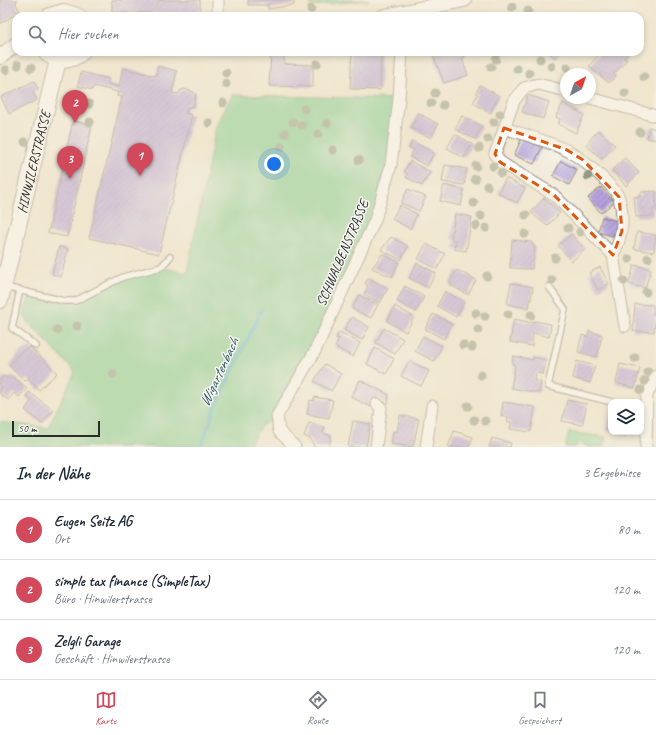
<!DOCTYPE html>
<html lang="de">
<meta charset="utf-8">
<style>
:root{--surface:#fff;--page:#f6f6f7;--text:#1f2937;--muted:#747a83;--line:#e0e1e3;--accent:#d1495b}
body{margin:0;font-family:Caveat,sans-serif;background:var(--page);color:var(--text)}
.controls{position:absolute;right:12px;bottom:12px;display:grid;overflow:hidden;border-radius:8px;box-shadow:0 2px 6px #0003}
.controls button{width:36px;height:36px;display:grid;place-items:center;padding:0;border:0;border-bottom:1px solid var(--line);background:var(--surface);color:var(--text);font:20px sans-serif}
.compass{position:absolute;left:560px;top:68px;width:36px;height:36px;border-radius:50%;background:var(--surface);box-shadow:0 2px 6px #0003;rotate:40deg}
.scale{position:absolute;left:12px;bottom:10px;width:88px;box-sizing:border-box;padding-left:4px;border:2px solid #2b2b2b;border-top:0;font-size:11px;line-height:14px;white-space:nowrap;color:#2b2b2b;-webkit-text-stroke:3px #f6f6f2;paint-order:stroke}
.you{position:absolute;left:274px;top:164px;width:14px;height:14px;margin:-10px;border:3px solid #fff;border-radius:50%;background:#1a73e8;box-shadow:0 0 0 6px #1a73e833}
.badge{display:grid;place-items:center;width:26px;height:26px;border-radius:50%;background:var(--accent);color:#fff;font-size:13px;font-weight:700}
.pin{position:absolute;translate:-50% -33px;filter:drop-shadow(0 1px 2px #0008)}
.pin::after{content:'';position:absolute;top:21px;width:14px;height:12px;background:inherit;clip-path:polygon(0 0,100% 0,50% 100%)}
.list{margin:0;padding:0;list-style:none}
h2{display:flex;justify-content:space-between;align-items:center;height:52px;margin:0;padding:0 16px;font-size:17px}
h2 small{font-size:13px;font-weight:400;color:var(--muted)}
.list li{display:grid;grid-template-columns:26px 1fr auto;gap:12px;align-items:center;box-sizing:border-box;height:60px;padding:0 16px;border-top:1px solid var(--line)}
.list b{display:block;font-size:15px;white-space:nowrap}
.list p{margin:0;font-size:13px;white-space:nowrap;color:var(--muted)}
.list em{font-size:13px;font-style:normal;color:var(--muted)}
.icon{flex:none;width:22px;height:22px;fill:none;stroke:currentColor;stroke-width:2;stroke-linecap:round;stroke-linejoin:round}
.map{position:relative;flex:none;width:656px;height:447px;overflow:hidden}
.search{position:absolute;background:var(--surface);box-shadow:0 2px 6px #0003;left:12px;right:12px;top:12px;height:44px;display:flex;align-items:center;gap:10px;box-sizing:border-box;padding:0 14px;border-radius:12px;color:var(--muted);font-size:15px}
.sheet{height:232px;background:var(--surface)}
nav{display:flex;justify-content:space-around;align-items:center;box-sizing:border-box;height:56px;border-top:1px solid var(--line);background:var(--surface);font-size:11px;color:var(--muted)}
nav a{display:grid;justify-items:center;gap:2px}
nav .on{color:var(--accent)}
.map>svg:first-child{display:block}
.green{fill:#7dce8f;stroke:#547c5d}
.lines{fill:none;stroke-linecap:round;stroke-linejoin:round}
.stream{stroke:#48b3c6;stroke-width:3.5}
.building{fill:url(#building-hatch)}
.service-casing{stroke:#8e887c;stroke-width:8}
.minor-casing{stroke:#8e887c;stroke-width:13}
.tertiary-casing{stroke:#8e887c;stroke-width:16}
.secondary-casing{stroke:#8e887c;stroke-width:18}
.service{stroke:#fff;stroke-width:5.5}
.minor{stroke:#fff;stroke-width:11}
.tertiary{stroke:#fff;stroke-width:14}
.secondary{stroke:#fff;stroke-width:16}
.tree{fill:#919a84}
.marked{fill:none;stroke:#df570e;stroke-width:3;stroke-dasharray:8 5;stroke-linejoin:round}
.labels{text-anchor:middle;stroke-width:3;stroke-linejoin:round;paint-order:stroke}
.street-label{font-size:14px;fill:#2b2b2b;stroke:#f6f6f2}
.water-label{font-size:15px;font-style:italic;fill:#355b61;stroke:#f6f6f2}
</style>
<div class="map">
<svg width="656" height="447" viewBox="0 0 656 447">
<defs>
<pattern id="building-hatch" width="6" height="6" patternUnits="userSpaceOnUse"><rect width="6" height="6" fill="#b5a2de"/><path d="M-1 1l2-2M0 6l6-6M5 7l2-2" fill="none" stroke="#9384b4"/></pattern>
</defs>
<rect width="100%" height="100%" fill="#f6f6f2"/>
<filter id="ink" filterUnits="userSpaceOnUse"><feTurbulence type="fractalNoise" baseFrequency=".025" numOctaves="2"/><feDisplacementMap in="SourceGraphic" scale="8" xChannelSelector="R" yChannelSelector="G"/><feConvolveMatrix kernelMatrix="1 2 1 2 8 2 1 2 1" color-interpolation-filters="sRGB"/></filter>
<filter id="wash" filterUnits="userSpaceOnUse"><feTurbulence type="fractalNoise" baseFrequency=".012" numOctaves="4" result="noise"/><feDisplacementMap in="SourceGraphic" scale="16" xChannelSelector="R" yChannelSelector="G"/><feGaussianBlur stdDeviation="0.9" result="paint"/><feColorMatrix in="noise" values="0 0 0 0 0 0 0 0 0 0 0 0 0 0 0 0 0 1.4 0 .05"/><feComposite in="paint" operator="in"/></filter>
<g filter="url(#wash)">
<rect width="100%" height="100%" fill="#f0e5cd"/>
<!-- green -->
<path class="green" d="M311,0h58l-58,6z
M232,95l167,4 -24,121 -98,196 -16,10 -13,21h-248v-25l48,6 27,-56 -52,-56 8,-23 44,8 29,-16 57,-18 26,6 29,-147z
M569,432l37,5 -3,10h-14l-11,-5 -2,5h-11z"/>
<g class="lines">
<!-- stream -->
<path class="stream" d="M201,447l15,-42 46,-96"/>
</g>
<g id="blocks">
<!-- building -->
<path class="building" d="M0,0h17l-1,4 4,7 -20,13z
M112,0h88v13h-16v3h-11v-3h-35v2h-10v-2h-16z
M248,0h46v5l-26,4v-4h-20z
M271,52h13v12l29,1v22l-44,-1z
M352,52h29l-1,38 -30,-1z
M432,52h31l2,5 -3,2 6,16 -24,8z
M548,52h12l-5,6z
M601,52h28l-5,6 3,2 -13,14 2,2 -7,7 -20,-17z
M158,66l19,5 -5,22 7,1 1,-3 4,-2 10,3 2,3 -3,11 -6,2 -1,5 6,2 -33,139 -70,-16 33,-141 -5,-1 1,-4 -24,-6 -2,4 -14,-4 3,-14 28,7 -1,5 11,3 4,-19 33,8z
M34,81l4,8 -5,3 4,8 -28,14 -8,-17z
M480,85l19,11 -9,17 -17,-10 5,-9 -2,-1z
M528,95l21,7 -6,17 -21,-7z
M563,103l21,12 -8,18 -18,-9 2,-5 -4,-2z
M418,113l20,11 -7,14 -20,-10z
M462,116l20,10 -7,13 -20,-10z
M73,121l19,4 -25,112 -19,-4z
M649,127l7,2v11l-9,-2z
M598,130l17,15 -13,14 -16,-14z
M455,134l17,10 -8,14 -17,-10z
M522,138l20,9 -8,17 -20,-9z
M412,141l22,12 -7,13 -17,-9 4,-7 -5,-2z
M625,158l14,15 -13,13 -14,-16z
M410,161l20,11 -8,14 -16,-9 2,-3 -4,-2z
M561,161l16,9 -8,15 -16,-9z
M445,165l22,4 -3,16 -22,-3z
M506,178l19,10 -8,15 -19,-10z
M444,185l20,5 -3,16 -21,-5z
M601,187l13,15 -13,11 -13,-15z
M408,189l18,8 -7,14 -18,-8z
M656,191v18h-3v7l-17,1 -2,-20 7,-1v-4z
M544,198l16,15 -13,13 -16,-14z
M400,205l17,9 -7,15 -18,-10z
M455,214l17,3 -6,34 -12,-2 2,-9 -5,-1z
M602,217l15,4 -4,15 -15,-4z
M637,232l19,3 -2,17 -20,-3z
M571,234l14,15 -13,12 -14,-15z
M391,237l17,9 -7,14 -20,-10z
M512,240l19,2 4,6 -3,21 -22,-1z
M426,244l19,10 -8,15 -19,-10z
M59,247l9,2 -7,28 -9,-3z
M382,254l17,8 -7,15 -20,-9z
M417,263l19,10 -8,15 -19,-10z
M634,265l17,4 -6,19 -16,-4z
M600,267l9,17 -11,6 -9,-17z
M457,270l19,10 -8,15 -19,-11z
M368,278l20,10 -8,15 -16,-9 4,-8 -3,-2z
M511,283l22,4 -4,21 -22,-4z
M405,286l19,11 -8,15 -19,-11z
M445,291l19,11 -8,15 -19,-11z
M359,295l19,9 -7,14 -19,-9z
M635,304l18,1v9h3l-2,18 -21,-1z
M395,306l19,11 -8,15 -19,-11z
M433,314l19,10 -8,15 -19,-10z
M352,317l17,10 -7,13 -18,-10z
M514,319l19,4 1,-2 17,3 -2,13 -16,-4 -1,13 -22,-4z
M384,328l19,11 -8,15 -19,-11z
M589,331l13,4 -5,22 -19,-5 4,-17 6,2z
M339,332l21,11 -7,14 -18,-10 4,-8 -3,-1z
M423,336l19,10 -8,15 -19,-10z
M30,347l27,26 -18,17 -11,-11 -3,2 -16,-15 11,-14z
M375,348l19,11 -8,15 -19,-10z
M513,356l20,4v-3l13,3 -3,14 -7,-1 -2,8 7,1 -2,11 -28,-5 4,-23 -3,-1z
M409,361l20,10 -8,15 -20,-10z
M577,361l18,5 -5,17 -17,-5z
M325,364l16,10 -10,17 -17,-10z
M620,364l20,4 -5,20 -19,-5z
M11,375l16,13 -8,9 -5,-4 -6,7 -8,-6v-13l4,-5 4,3z
M360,380l29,15 -1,9 -12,-6 -5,9 -20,-10z
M29,392l24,18 -11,14 -17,-14 6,-9 -5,-4z
M314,397l19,3 -4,18 -22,-4 3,-14 4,1z
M567,400l20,4 -5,21 -20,-4z
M503,402l32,5 -4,25 -21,-3 1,-7 -4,-1 1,-4 -7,-1z
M610,414h1v18l-5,-1z
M400,415l19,4 -6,28 -22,-3 2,-13 4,1z
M353,421l17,3 -4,23h-18z
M309,423l16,4 -2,6 8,3 -2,11h-15l-3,-8 -7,-3z
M454,431l19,6 -4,10h-21z
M614,432h13l-1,4z
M492,438l19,5 -1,4h-21z"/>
</g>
</g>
<g filter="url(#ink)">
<use href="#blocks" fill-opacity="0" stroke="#8e887c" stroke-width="1"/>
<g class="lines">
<!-- service casing -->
<g class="service-casing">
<path id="service" d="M5,287l59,14h11l48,-24 38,-10 9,-10
M549,287l16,22 -17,77 64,16
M20,290l-8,38 24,18"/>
</g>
<!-- minor casing -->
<g class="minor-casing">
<path id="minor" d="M218,0v16
M566,91l-28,-7 -14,4 -10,13 -19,53 5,8 54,33 59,60 12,71
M590,98l66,18
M504,128c21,7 44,13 64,23 12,6 47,35 51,47 6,19 3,40 -6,57
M295,447l-16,-16 -2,-15 38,-65 60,-131 16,-55 8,-66 3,-47
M376,447l5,-39 -4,-4
M426,447l6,-41
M646,447l1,-52 9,-19"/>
</g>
<!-- tertiary casing -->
<g class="tertiary-casing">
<path id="tertiary" d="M384,16l80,-16
M0,57l16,-13"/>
</g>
<!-- secondary casing -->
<g class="secondary-casing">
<g id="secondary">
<path d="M50,16l14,-4 13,4"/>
<path d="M46,52c11,11 24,10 36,0"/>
<path id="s1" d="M0,300l58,-240"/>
</g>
</g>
<!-- service -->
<use href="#service" class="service"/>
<!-- minor -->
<use href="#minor" class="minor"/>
<!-- tertiary -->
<use href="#tertiary" class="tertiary"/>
<!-- secondary -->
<use href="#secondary" class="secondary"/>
</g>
<!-- trees -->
<g class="tree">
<circle cx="512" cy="7" r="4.5"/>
<circle cx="311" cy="9" r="4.5"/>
<circle cx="528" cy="11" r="4.5"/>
<circle cx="496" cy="59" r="4.5"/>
<circle cx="540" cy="59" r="4.5"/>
<circle cx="317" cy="64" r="4.5"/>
<circle cx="18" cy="65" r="4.5"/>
<circle cx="551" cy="66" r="4.5"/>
<circle cx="491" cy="67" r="4.5"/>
<circle cx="567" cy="67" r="4.5"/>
<circle cx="31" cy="68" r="4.5"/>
<circle cx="517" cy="69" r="4.5"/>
<circle cx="6" cy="70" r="4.5"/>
<circle cx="226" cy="73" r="4.5"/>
<circle cx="529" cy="73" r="4.5"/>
<circle cx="644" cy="77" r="4.5"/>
<circle cx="226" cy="84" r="4.5"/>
<circle cx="435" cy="93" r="4.5"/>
<circle cx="625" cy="93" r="4.5"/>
<circle cx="223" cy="103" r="4.5"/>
<circle cx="431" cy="103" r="4.5"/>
<circle cx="89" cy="104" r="4.5"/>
<circle cx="74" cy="105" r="4.5"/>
<circle cx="443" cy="105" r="4.5"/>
<circle cx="304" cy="109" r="4.5"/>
<circle cx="500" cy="114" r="4.5"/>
<circle cx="90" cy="122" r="4.5"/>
<circle cx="293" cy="122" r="4.5"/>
<circle cx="494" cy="122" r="4.5"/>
<circle cx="209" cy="123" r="4.5"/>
<circle cx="327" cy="123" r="4.5"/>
<circle cx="302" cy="125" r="4.5"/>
<circle cx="640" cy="132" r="4.5"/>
<circle cx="285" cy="133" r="4.5"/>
<circle cx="318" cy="134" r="4.5"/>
<circle cx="488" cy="139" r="4.5"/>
<circle cx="25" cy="142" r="4.5"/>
<circle cx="281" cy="147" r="4.5"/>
<circle cx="479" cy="148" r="4.5"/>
<circle cx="333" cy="150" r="4.5"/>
<circle cx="359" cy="160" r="4.5"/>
<circle cx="476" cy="166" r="4.5"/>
<circle cx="493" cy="166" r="4.5"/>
<circle cx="501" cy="173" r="4.5"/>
<circle cx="588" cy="176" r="4.5"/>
<circle cx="475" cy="179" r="4.5"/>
<circle cx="487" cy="186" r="4.5"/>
<circle cx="474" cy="203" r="4.5"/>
<circle cx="526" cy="215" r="4.5"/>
<circle cx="481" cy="216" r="4.5"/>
<circle cx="476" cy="226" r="4.5"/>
<circle cx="486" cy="228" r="4.5"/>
<circle cx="568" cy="228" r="4.5"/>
<circle cx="580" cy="232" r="4.5"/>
<circle cx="525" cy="234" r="4.5"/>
<circle cx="555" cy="258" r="4.5"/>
<circle cx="648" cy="258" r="4.5"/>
<circle cx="629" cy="259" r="4.5"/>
<circle cx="487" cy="276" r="4.5"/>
<circle cx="552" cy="280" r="4.5"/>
<circle cx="624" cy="281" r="4.5"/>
<circle cx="646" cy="292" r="4.5"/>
<circle cx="476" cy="313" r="4.5"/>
<circle cx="508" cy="314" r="4.5"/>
<circle cx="531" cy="315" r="4.5"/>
<circle cx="485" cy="316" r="4.5"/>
<circle cx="77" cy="326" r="4.5"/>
<circle cx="57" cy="330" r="4.5"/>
<circle cx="478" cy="330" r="4.5"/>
<circle cx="463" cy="345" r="4.5"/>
<circle cx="472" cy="347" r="4.5"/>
<circle cx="635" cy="358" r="4.5"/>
<circle cx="648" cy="372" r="4.5"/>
<circle cx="113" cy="374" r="4.5"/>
<circle cx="481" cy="375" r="4.5"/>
<circle cx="645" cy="381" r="4.5"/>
<circle cx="641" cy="390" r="4.5"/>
<circle cx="468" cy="406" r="4.5"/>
<circle cx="474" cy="420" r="4.5"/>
<circle cx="485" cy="421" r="4.5"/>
</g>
</g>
<!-- marked area -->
<path d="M0 0H656V447H0ZM504,128l63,22 16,10 36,37 3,34 -9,24 -59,-60 -54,-33 -5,-8z" fill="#f0e5cd" fill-opacity=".55" fill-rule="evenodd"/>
<path class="marked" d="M504,128l63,22 16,10 36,37 3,34 -9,24 -59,-60 -54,-33 -5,-8z"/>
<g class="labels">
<!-- street labels -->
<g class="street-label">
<text dy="5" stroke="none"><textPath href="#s1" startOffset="142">HINWILERSTRASSE</textPath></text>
<text transform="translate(342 253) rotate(-67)" y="5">SCHWALBENSTRASSE</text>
</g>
<!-- water labels -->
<g class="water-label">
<text transform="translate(219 372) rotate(-65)" y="5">Wigartenbach</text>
</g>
</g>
</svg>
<div class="controls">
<button><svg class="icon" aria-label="layers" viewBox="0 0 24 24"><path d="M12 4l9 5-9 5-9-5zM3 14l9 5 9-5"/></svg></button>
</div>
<svg class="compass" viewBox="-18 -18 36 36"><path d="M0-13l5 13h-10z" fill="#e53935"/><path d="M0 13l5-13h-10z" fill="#747a83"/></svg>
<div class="scale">50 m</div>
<div class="you"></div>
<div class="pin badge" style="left:140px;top:176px">1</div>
<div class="pin badge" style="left:75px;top:123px">2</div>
<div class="pin badge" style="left:70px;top:179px">3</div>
<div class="search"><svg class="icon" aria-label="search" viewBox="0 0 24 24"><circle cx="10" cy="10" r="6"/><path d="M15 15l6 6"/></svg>Hier suchen</div>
</div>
<section class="sheet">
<h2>In der Nähe<small>3 Ergebnisse</small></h2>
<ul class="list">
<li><span class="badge">1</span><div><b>Eugen Seitz AG</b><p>Ort</p></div><em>80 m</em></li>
<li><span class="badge">2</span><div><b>simple tax finance (SimpleTax)</b><p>Büro · Hinwilerstrasse</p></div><em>120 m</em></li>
<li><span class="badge">3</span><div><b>Zelgli Garage</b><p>Geschäft · Hinwilerstrasse</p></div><em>120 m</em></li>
</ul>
</section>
<nav>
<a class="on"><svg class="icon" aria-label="map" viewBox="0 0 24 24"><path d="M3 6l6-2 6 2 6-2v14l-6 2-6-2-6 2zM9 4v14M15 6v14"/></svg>Karte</a>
<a><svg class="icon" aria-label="directions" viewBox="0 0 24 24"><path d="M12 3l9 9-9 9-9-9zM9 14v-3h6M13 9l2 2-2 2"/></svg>Route</a>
<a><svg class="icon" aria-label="saved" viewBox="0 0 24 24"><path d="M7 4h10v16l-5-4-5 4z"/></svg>Gespeichert</a>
</nav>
